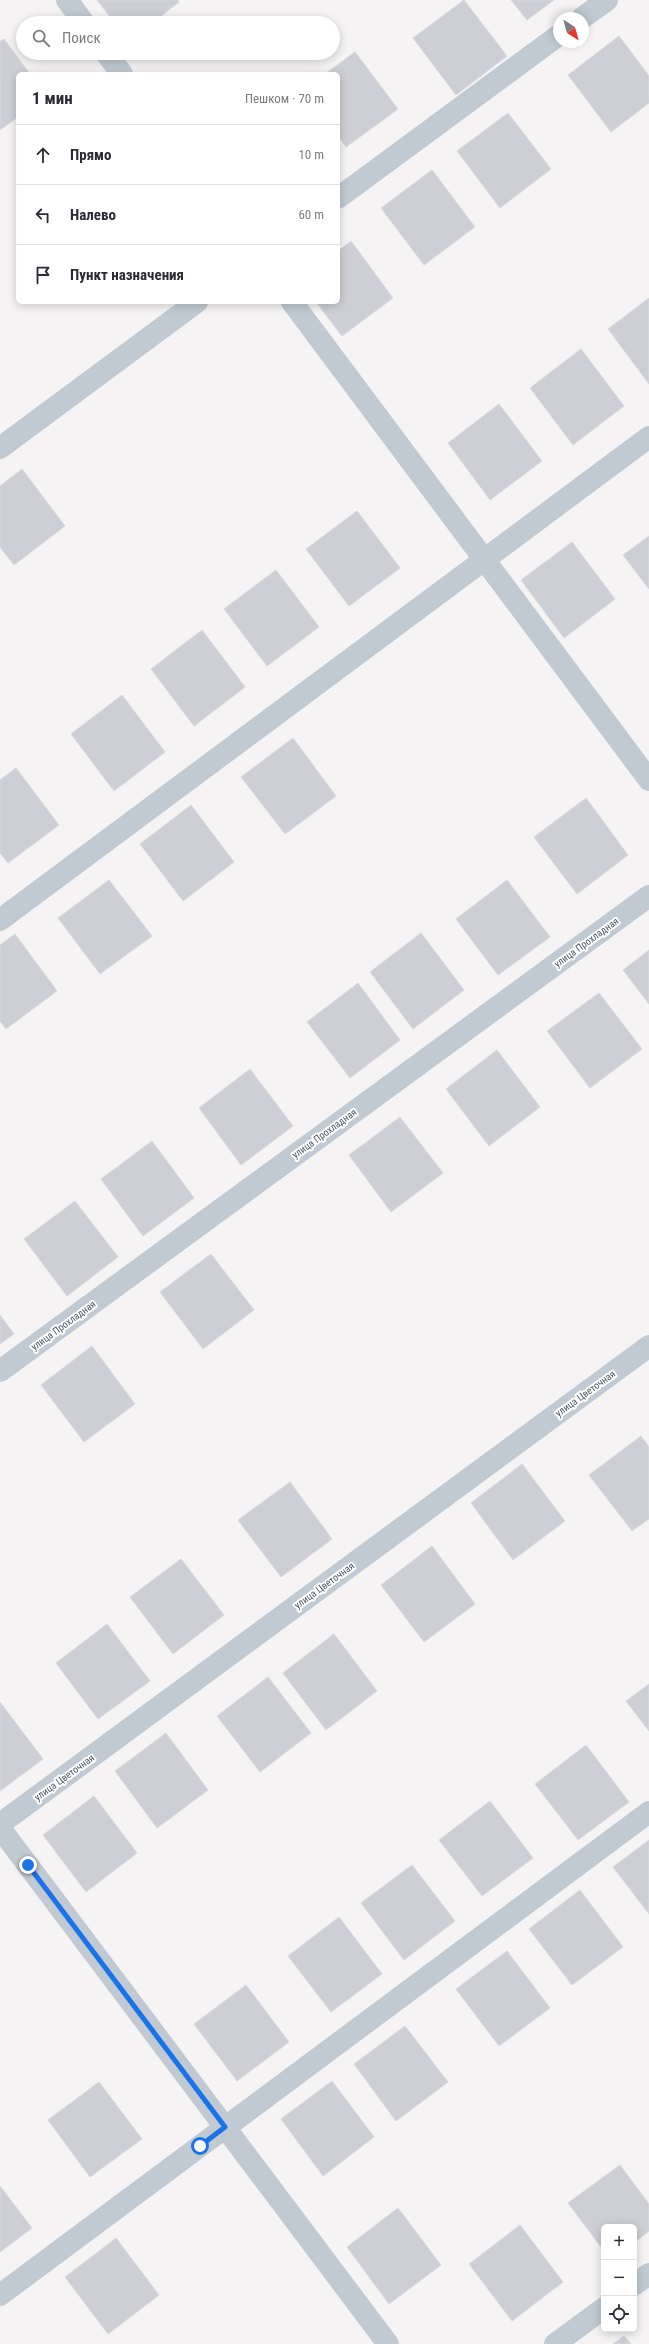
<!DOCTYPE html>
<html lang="ru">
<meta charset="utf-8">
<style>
:root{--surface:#fff;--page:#f2f2f3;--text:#2b2b33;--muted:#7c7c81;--line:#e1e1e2}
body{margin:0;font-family:"Roboto Condensed",sans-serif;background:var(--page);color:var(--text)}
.controls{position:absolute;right:12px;bottom:12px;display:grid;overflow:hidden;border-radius:6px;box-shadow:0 2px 10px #0003}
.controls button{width:36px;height:36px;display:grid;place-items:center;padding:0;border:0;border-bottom:1px solid var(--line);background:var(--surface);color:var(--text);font:20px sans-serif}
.compass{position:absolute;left:553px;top:12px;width:36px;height:36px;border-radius:50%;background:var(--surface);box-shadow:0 2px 10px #0003;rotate:143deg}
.stop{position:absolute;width:12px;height:12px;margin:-9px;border:3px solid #1a73e8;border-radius:50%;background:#fff}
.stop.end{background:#1a73e8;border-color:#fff;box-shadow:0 1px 4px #0008}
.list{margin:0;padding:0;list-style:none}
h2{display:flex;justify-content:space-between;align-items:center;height:52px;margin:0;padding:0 16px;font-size:17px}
h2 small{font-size:13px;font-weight:400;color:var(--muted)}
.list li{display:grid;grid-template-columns:26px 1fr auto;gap:12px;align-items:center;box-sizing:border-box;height:60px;padding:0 16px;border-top:1px solid var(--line)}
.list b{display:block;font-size:15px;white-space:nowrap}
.list em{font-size:13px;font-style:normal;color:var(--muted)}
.icon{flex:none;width:22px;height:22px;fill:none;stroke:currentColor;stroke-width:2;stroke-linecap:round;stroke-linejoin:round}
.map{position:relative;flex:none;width:649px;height:2344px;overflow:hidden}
.search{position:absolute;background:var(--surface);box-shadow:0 2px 10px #0003;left:16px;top:16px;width:324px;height:44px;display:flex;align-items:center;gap:10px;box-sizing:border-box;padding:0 14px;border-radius:22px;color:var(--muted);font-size:15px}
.panel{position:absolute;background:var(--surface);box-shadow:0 2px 10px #0003;left:16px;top:72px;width:324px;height:232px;border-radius:6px}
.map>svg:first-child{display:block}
.building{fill:#cdcfd5;stroke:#d7d9de}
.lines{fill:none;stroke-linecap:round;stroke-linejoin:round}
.minor{stroke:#c1cad2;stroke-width:22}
.route{stroke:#1a73e8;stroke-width:5}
.labels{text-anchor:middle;stroke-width:4;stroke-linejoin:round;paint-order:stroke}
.street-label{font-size:10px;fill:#4a5661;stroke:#fff}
</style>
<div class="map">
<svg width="649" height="2344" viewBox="0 0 649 2344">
<rect width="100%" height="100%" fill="#f5f3f3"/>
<!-- building -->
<path class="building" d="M97,0h81l1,2 -27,21h-37z
M464,0l43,56 -51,39 -43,-57z
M511,0h43l-27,20z
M619,36l30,40v27l-38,29 -43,-57z
M4,39l26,35h-12v43l-18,13v-89z
M355,52l43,57 -52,38 -8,-11v-62h-13z
M508,113l43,56 -51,39 -43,-57z
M432,170l43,57 -51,38 -43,-57z
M351,241l42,57 -51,38 -26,-34h22v-51z
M649,298v86l-41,-55z
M581,349l43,57 -51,39 -43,-57z
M499,404l43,57 -52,39 -42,-57z
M22,469l43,57 -51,39 -14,-18v-61z
M357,511l43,57 -51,38 -43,-57z
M649,536v53l-26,-34z
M572,542l43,57 -51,39 -43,-58z
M276,570l43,57 -52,39 -43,-57z
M202,630l43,57 -51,39 -43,-57z
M122,695l43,57 -51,39 -43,-57z
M293,738l43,58 -51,38 -44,-57z
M16,768l43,57 -51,38 -8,-10v-73z
M586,798l42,57 -51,39 -43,-57z
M191,805l43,57 -51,39 -43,-57z
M109,880l43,56 -52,38 -42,-56z
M507,880l43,57 -52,38 -42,-56z
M421,933l43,57 -51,39 -43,-57z
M15,934l42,57 -51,38 -6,-8v-76z
M649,950v54l-26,-34z
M358,983l42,57 -50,38 -43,-56z
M599,993l43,56 -52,39 -43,-57z
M497,1050l43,57 -51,39 -43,-57z
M250,1069l43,57 -52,39 -42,-57z
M400,1117l43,56 -52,39 -42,-57z
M152,1141l42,57 -51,38 -42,-57z
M75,1201l43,56 -51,39 -43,-57z
M211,1254l43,56 -51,39 -43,-57z
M0,1315l14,19 -14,10z
M92,1346l43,58 -51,38 -43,-57z
M641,1436l8,11v72l-17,12 -43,-56z
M522,1464l43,57 -52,39 -42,-57z
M290,1482l42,57 -51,38 -43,-57z
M432,1546l43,58 -51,38 -43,-57z
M181,1559l43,56 -51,39 -43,-57z
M107,1624l43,57 -52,38 -42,-56z
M334,1634l43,57 -51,39 -43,-57z
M268,1677l43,56 -51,39 -43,-56z
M649,1684v47l-23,-30z
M0,1702l43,57 -43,32z
M166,1733l42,57 -51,38 -42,-57z
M586,1745l43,57 -51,38 -43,-56z
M94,1796l43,57 -51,39 -43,-57z
M490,1801l43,57 -51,38 -43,-56z
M649,1840v74l-36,-47z
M412,1865l43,56 -51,39 -43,-57z
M580,1890l43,57 -51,38 -43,-56z
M339,1917l43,57 -51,38 -43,-56z
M507,1951l43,57 -51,38 -43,-57z
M246,1985l43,57 -52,39 -43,-57z
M405,2026l43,56 -52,39 -42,-57z
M332,2081l42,56 -51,39 -42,-57z
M99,2082l43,57 -52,38 -42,-57z
M620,2165l29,39v27l-15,12v-16h-30v24l-36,-48z
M0,2186l32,42 -32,24z
M398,2208l43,57 -52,39 -42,-57z
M520,2225l43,57 -51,39 -43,-57z
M116,2238l43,57 -51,39 -43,-57z
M624,2336l7,8h-18z"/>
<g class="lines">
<!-- minor -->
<path class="minor" d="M67,0l17,23
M582,18l25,-18
M106,53l16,21
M338,198l221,-163
M292,302l357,478
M0,448l197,-146
M0,920l649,-483
M0,1371l649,-475
M0,1824l649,-478
M0,1828l388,516
M634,2285l15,-11
M0,2295l649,-483
M555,2344l49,-36"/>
</g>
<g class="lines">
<!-- route -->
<path class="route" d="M28,1865l197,262 -25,19"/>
</g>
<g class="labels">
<!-- street labels -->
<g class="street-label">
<text transform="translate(586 942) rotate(-36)" y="4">улица Прохладная</text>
<text transform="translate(324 1133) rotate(-36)" y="4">улица Прохладная</text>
<text transform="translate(63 1325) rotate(-36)" y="4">улица Прохладная</text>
<text transform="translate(585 1393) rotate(-36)" y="4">улица Цветочная</text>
<text transform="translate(324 1585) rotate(-36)" y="4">улица Цветочная</text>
<text transform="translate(64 1777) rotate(-36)" y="4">улица Цветочная</text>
</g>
</g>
</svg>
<div class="controls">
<button>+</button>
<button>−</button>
<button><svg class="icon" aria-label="locate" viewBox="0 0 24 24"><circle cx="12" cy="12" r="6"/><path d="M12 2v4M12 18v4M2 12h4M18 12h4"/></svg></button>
</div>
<svg class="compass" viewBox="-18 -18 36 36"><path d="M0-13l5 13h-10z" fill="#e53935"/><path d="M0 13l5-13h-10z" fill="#7c7c81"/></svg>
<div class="stop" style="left:200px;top:2146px"></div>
<div class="stop end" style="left:28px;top:1865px"></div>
<div class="search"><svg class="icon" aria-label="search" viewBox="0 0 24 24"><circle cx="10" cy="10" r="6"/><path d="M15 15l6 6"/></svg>Поиск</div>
<section class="panel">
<h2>1 мин<small>Пешком · 70 m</small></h2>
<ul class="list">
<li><svg class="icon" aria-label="ahead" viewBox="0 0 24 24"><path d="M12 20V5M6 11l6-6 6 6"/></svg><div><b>Прямо</b></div><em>10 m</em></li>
<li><svg class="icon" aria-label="left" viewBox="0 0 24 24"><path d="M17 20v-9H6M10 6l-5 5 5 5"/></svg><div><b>Налево</b></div><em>60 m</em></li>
<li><svg class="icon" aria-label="arrive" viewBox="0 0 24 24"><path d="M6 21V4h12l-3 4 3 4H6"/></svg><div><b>Пункт назначения</b></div></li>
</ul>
</section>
</div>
